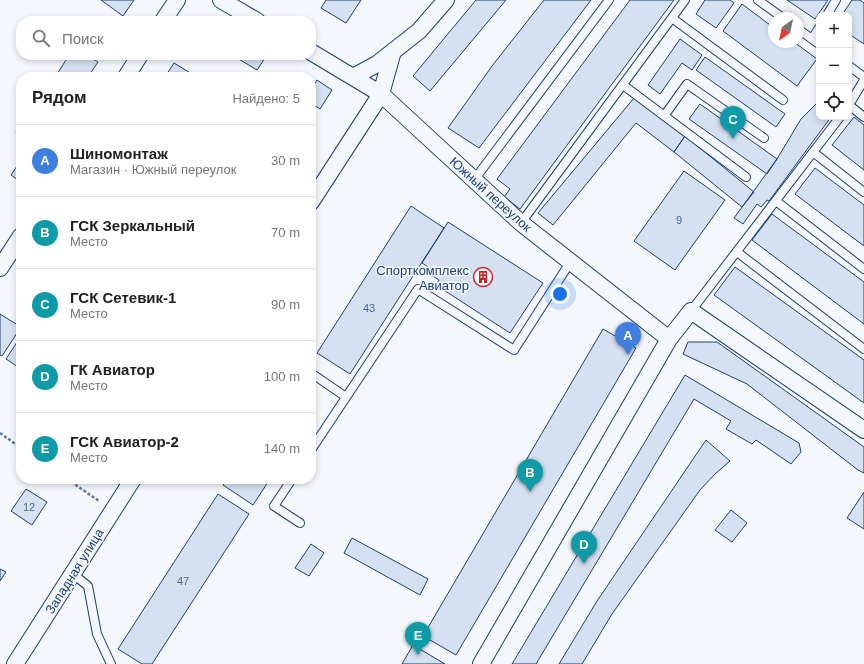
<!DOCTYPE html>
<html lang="ru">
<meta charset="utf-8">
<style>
:root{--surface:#fff;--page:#f2f2f2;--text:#222;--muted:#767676;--line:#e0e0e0;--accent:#db2777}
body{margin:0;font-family:Arial,sans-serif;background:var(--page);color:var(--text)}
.controls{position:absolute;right:12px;top:12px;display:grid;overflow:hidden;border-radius:8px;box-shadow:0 2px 6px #0003}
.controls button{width:36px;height:36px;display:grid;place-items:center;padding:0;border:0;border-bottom:1px solid var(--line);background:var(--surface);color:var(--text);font:20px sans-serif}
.compass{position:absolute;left:768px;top:12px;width:36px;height:36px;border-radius:50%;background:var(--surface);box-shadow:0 2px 6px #0003;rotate:213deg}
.you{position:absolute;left:560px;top:294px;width:14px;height:14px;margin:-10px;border:3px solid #fff;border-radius:50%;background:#1a73e8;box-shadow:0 0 0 6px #1a73e833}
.badge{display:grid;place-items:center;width:26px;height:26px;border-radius:50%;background:var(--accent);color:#fff;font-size:13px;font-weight:700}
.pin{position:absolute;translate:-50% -33px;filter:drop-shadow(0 1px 2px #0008)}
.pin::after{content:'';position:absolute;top:21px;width:14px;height:12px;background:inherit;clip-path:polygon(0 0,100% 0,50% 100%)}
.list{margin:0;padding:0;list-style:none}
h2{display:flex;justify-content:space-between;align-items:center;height:52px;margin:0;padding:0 16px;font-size:17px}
h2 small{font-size:13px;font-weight:400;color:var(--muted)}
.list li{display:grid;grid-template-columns:26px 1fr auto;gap:12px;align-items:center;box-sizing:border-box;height:72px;padding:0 16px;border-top:1px solid var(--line)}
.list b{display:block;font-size:15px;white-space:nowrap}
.list p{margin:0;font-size:13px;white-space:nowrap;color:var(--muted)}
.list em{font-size:13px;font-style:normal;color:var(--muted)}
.icon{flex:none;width:22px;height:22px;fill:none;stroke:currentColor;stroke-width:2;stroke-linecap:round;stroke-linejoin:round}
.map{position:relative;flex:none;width:864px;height:664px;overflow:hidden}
.search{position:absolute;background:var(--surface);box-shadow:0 2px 6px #0003;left:16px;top:16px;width:300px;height:44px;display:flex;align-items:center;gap:10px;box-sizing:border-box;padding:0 14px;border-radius:16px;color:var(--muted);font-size:15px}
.panel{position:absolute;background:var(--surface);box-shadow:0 2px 6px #0003;left:16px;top:72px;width:300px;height:412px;border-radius:16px}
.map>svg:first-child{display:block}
.building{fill:#d5e0f0;stroke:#1d3f73}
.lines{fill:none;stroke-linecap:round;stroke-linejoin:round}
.lane-casing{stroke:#1d3f73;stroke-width:10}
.street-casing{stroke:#1d3f73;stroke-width:18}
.path{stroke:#5e769c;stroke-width:2.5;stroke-dasharray:3 2;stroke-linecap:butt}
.lane{stroke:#f4f7fb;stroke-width:8}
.street{stroke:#f4f7fb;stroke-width:16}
.labels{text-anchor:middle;stroke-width:3;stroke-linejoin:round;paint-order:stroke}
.number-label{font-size:11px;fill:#4b6792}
.street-label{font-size:13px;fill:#1d3f73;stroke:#f4f7fb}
.poi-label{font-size:13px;fill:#1d3f73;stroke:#f4f7fb;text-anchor:end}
</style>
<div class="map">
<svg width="864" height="664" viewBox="0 0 864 664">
<rect width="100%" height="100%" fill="#f4f7fb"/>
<!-- building -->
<path class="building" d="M101,0h33l-11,16z
M326,0h35l-15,23 -25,-15z
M476,0h30l-76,91 -17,-15z
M544,0h47l-112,148 -31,-20 44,-62z
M630,0h44l-154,209 -16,-12 6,-8 -13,-10z
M705,0h25l4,3 -18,25 -20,-14z
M787,0h41l-13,19z
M852,0h8l4,3v41l-15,-10v-19h-7z
M742,4l32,24v14h20l23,17 -20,27 -74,-55z
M680,39l22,16 -10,15 -10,-7 -22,31 -12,-9z
M69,55h18l11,7 -10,15h-31l-1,-1z
M239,55h28l-10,15 -20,-12z
M705,57l80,57 -9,13 -80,-57z
M174,63l23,14h-32z
M317,80l15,10 -12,19 -9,-6v-13z
M634,98l51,38 -11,16 -38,-29 -83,102 -15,-12z
M819,101v16h12l-62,84 -2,-1 -6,7 -4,-3 -14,20 -9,-6 43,-59 24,-40z
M700,104l77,55 -10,15 -78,-55z
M854,117l10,8v45l-32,-25z
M21,123v12l-5,-3z
M685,136l69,56 -12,15 -68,-55z
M21,160v22l-10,-7z
M815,168l49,37v41l-69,-52z
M684,171l41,29 -50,70 -41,-29z
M411,206l33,22 -94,146 -33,-21z
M772,214l92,68v42l-112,-84z
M448,222l95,61 -33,50 -74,-48 3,-5 -11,-7 3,-4 -9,-6z
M735,267l129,93v43l-150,-108z
M0,314l21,13 -19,29 -2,-1z
M603,329l33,19 -180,307 -33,-19z
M19,339l2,1v29l-15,-10z
M688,342h29l147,105v26l-6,-3 -111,-86 -64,-30z
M685,375l114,68 2,9 -10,12 -35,-24 -4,4 -26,-15 5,-8 -37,-22 -158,265h-24z
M706,440l24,21 -15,13 -15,16 -88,124 -30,50h-23l38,-63z
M227,479h43l-17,26 -30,-20z
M26,489l21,13 -15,23 -21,-14z
M864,492v37l-17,-11z
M218,494l31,20 -97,150h-10l-24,-15z
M731,510l16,13 -15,19 -17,-12z
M352,538l76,41 -8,16 -76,-42z
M311,544l13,9 -15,23 -14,-8z
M0,569l6,3 -6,9z
M413,645l32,19h-43z"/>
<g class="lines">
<!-- lane casing -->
<g class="lane-casing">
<path id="lane" d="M758,0l25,18
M827,15l9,-15
M672,18l111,82
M798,29l21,15
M812,39l7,-11
M849,66l15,11
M623,85l123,92
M849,105l15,-25
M849,105l15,12
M664,116l23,-32 77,54
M813,152l51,40
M474,180l135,-180
M776,201l88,68
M521,223l164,-223
M737,252l127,97
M691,311l149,-194
M311,373l35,24
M311,450l107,-161 96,61 57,-89
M292,479l-18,27 26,17
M73,574l15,12 9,48 14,30"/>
</g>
<!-- street casing -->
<g class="street-casing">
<path id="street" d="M221,0l36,21
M163,21l14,-21
M311,52l70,42 140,129 148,116
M126,77l14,-22
M353,77l24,-13 42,-33 27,-31
M311,202l70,-108 12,-43
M0,268l21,-32
M15,664l118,-185
M481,664l188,-325 22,-28 173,119"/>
</g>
<!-- path -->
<path class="path" d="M0,433l21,15
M67,479l32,22"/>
<!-- lane -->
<use href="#lane" class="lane"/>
<!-- street -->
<use href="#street" class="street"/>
</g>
<!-- icons -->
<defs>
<g id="building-ring" transform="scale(1)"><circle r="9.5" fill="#f4f7fb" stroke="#c62828" stroke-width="1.5"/><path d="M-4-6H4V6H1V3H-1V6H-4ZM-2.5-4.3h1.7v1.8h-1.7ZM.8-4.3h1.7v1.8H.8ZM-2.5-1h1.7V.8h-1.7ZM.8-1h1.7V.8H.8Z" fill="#c62828"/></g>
</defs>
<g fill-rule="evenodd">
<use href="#building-ring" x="483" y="277"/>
</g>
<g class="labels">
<!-- number labels -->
<g class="number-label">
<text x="679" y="224">9</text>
<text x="369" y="312">43</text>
<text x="29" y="511">12</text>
<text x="183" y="585">47</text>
</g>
<!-- street labels -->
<g class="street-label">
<text transform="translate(491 194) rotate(42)" y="5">Южный переулок</text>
<text transform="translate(74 571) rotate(-58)" y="5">Западная улица</text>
</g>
<!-- poi labels -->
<g class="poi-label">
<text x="469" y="275">Спорткомплекс<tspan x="469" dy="15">Авиатор</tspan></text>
</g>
</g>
</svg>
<div class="controls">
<button>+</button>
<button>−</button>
<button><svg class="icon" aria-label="locate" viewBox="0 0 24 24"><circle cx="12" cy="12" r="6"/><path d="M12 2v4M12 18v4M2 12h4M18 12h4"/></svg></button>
</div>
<svg class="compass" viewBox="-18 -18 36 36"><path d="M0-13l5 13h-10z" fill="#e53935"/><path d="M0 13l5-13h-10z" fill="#767676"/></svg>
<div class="you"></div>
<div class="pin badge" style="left:628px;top:355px;background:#3f7fe0">A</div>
<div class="pin badge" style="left:530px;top:492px;background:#0f9aa8">B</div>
<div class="pin badge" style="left:733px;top:139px;background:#0f9aa8">C</div>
<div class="pin badge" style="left:584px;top:564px;background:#0f9aa8">D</div>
<div class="pin badge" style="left:418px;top:655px;background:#0f9aa8">E</div>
<div class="search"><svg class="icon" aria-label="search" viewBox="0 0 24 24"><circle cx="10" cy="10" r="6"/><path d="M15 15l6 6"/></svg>Поиск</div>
<section class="panel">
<h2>Рядом<small>Найдено: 5</small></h2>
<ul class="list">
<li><span class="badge" style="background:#3f7fe0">A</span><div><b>Шиномонтаж</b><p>Магазин · Южный переулок</p></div><em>30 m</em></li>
<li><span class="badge" style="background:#0f9aa8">B</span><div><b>ГСК Зеркальный</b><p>Место</p></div><em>70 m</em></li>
<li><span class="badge" style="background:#0f9aa8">C</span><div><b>ГСК Сетевик-1</b><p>Место</p></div><em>90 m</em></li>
<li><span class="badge" style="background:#0f9aa8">D</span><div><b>ГК Авиатор</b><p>Место</p></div><em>100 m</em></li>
<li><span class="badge" style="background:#0f9aa8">E</span><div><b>ГСК Авиатор-2</b><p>Место</p></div><em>140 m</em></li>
</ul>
</section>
</div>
